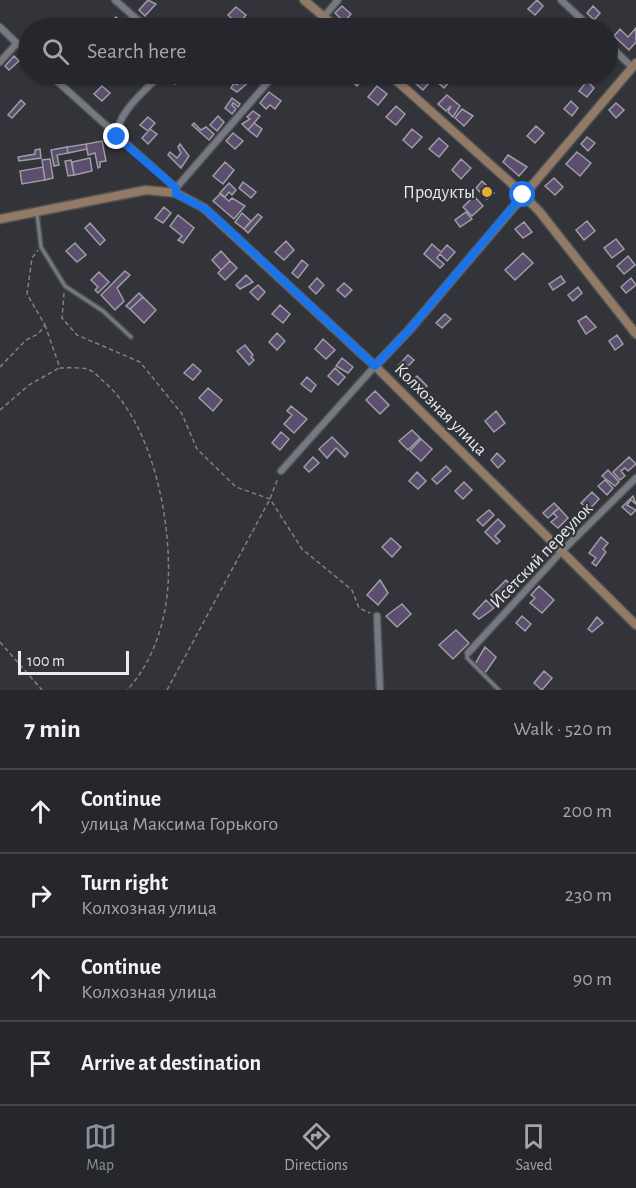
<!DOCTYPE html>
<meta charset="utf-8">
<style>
:root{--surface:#26272c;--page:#323338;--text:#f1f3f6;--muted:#a4a5a9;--line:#424448;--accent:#8c9099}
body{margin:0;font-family:"Alegreya Sans",sans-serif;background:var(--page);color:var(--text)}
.scale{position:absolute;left:18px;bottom:15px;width:111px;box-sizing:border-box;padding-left:6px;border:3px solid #ebecf0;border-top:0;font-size:16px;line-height:21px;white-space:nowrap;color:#ebecf0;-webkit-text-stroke:4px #32343a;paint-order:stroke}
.stop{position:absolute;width:18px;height:18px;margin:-14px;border:4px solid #1a73e8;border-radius:50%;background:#fff}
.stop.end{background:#1a73e8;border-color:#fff;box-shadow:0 2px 6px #0008}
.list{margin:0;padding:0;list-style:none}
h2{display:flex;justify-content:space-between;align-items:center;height:78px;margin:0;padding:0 24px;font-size:26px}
h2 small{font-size:20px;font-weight:400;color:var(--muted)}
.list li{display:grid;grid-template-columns:39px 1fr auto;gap:18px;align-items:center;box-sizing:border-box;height:84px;padding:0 24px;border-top:2px solid var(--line)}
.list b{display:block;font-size:22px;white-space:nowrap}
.list p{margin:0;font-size:20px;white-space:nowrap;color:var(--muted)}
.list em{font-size:20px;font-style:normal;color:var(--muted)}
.icon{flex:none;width:33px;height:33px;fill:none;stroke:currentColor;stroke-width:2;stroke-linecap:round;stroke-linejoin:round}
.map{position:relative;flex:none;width:636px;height:690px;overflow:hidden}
.search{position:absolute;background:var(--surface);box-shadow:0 2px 4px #0004;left:18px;right:18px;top:18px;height:66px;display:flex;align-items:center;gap:15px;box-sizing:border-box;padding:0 21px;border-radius:33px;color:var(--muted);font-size:22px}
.sheet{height:414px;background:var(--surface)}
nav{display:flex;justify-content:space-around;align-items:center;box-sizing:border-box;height:84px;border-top:2px solid var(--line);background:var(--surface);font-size:16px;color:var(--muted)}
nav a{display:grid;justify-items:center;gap:3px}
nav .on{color:var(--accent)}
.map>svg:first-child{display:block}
.building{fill:#5c4e6f;stroke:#9f9da4;stroke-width:1.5}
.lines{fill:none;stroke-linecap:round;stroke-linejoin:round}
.lane-casing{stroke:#505257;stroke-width:6}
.street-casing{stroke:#505257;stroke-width:9}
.secondary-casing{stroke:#505257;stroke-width:11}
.path{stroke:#808186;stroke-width:1.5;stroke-dasharray:4.5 3;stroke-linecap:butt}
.lane{stroke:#777980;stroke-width:3}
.street{stroke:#777980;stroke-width:6}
.secondary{stroke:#927a65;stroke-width:8}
.route{stroke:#1a73e8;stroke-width:8}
.poi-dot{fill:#e7ac37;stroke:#32343a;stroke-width:2}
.labels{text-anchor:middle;stroke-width:4.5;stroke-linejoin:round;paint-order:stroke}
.poi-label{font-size:18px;fill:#ebecf0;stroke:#32343a;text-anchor:end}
.street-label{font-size:18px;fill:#ebecf0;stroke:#32343a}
</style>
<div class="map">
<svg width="636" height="690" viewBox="0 0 636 690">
<rect width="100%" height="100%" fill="#32343a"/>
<!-- building -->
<path class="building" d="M148,0l8,4 -11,12 -6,-6z
M537,0l6,6 -8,9 -7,-6z
M342,6l9,8 -7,8 -9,-9z
M593,6l7,7 -6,7 -7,-7z
M236,7l10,8 -8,9 -10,-9z
M116,17l14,11h-11l-7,-6z
M636,28v14l-7,8 -15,-14 6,-7 8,8z
M14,56l5,5 -10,9 -4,-4z
M168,74h10l4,3 -7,7 -9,-8z
M351,74h13l2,1 -9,11 -10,-8z
M434,74h20l2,1 -12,13 -7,-6 3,-4z
M244,76l6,5 -13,11 -6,-4 3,-5 3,2z
M422,77l7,6 -6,7 -7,-6z
M587,81l7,7 -7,9 -8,-6z
M102,86l8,7 -8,8 -8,-7z
M377,86l10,8 -9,11 -10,-8z
M269,92l12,9 -6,8 -5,-4 -4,4 -6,-6z
M447,95l13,11 -7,11 -5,-5 3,-6 -5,5 -8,-7z
M232,98l8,6 -2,3 -5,-4 -1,2 4,4 -4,5 -7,-6z
M21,100l4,4 -13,14 -4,-3z
M571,101l7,7 -6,8 -8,-7z
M616,103l8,7 -8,8 -7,-8z
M396,106l9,8 -9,11 -10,-8z
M462,109l11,7 -9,10 -9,-8z
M253,111l7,5 -12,14 -6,-6 8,-5 -3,-2z
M218,116l6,6 -7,9 -7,-6z
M148,117l7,6 -7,8 -8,-6z
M194,123l7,7 5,-3 8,7 -5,6 -17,-15z
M254,123l8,6 -5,8 -9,-7z
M536,126l8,7 -9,10 -8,-7z
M150,129l7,5 -9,10 -6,-6z
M412,129l10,8 -10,11 -9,-8z
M233,133l10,8 -8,8 -9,-8z
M587,137l8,6 -7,8 -7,-7z
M439,138l9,8 -9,11 -10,-8z
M102,141l4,20 -6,1v5l-2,1 -3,-15 -7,2 -2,-11z
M86,144l1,5 -19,4 -1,-6z
M180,144l9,12 -8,12 -13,-13 2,-3 7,6 4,-5 -3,-6z
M67,147l1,6 -11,2 2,10 -5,1 -3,-16z
M40,149l1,9 -22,3 -1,-4 17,-3v-4z
M577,152l14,11 -11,13 -14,-12z
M508,155l19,12 -8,9 -16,-14z
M90,158l2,13 -18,4 -2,-13z
M50,159l3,19 -8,2 -3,-20z
M461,159l10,9 -10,11 -9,-9z
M71,160l3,15 -6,1 -3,-15z
M225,162l9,8 -11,14 -10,-8z
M43,167l2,13 -23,4 -2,-13z
M554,178l9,9 -8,8 -10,-9z
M482,181l12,12 -7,6 -11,-11z
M243,182l13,10 -5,6 -12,-10z
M229,183l7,7 -4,5 -3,-3 -4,5 -5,-4z
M220,194l9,7 3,-3 13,8 -11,13 -21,-18z
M474,196l9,10 -11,10 -9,-9z
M164,207l7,6 -8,10 -8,-5z
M466,212l6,7 -12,8 -5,-7z
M242,213l9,8 -7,8 -9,-7z
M258,214l4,3 -14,16 -4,-4z
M178,215l16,13 -11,15 -5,-3 4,-4 -12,-10z
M587,221l8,10 -11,9 -8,-10z
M524,222l8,10 -9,6 -8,-9z
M90,223l15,17 -5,5 -15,-17z
M616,239l8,10 -12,9 -8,-10z
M286,241l8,9 -10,10 -9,-8z
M75,243l11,12 -9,7 -11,-11z
M432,244l9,8 6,-7 8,7 -8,9 -7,-7 -3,4 7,6 -4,4 -16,-14z
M221,251l9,10 -9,9 -9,-10z
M523,253l10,10 -18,17 -10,-10z
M628,256l7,9 -11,9 -7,-8z
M302,260l6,5 -10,13 -6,-5z
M230,261l7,7 -12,12 -7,-7z
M125,271l5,4 -13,13 7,13 -9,9 -14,-15z
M99,272l10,10 -11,11 -3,-3 3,-3 -7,-7z
M246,275l7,7 -13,7 -4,-4z
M561,276l4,6 -12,8 -4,-6z
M317,278l7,7 -8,9 -7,-7z
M631,278l5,7 -10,8 -5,-6z
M344,283l8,7 -7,7 -8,-7z
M258,285l7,7 -7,8 -8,-8z
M578,287l4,6 -9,8 -5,-6z
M139,293l4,4 -13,12 -4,-3z
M143,297l13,13 -12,13 -14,-14z
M280,305l10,9 -7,9 -11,-9z
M445,314l6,5 -9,9 -6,-5z
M586,316l10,11 -10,7 -8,-13z
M277,333l8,8 -8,9 -8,-8z
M617,335l6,9 -8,6 -6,-9z
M323,339l12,11 -9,9 -11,-10z
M245,345l8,10 -2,2 3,3 -5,5 -12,-14z
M408,355l6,5 -11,11 -5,-5z
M342,358l11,9 -5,6 -12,-7z
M193,364l8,7 -8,9 -9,-7z
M335,368l10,9 -7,8 -10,-9z
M417,376l10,10 -6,5 -9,-10z
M307,377l9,8 -5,7 -10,-8z
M208,388l14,12 -9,11 -14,-13z
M375,391l14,14 -9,9 -14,-14z
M291,406l16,13 -13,14 -10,-9 8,-9 -5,-4z
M496,411l9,12 -11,9 -9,-11z
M412,430l8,8 -12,12 -9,-9z
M281,432l8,7 -9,11 -8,-7z
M332,437l16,16 -3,4 -9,-9 -9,10 -8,-9z
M421,439l11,10 -11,12 -11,-10z
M497,453l8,8 -7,7 -7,-8z
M313,457l6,6 -10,9 -5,-5z
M629,457l7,7 -8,7 -3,-3 -4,3 4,5 -5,4 -7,-8z
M446,466l5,5 -14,13 -5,-5z
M608,470l11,12 -4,4 -13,-10z
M417,472l9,9 -8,8 -9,-8z
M605,480l8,8 -6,7 -9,-9z
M464,482l8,8 -9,9 -8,-8z
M592,492l7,7 -10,11 -8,-7z
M633,496l3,8 -5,-4 -4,5 9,5 -5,5 -9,-8z
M554,503l5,5 -11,10 -5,-5z
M559,508l9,10 -10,10 -7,-6 6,-5 -4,-4z
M489,510l5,5 -11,11 -6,-6z
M498,519l7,7 -10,10 5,5 -3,3 -12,-12z
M601,537l7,6 -5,6 3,3 -10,14 -4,-3 4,-5 -7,-5z
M391,538l10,9 -9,10 -10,-10z
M380,580l8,13 -10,12 -11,-10z
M506,580l9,9 -15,14 -9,-8z
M539,586l15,14 -12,13 -12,-10 5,-5 -4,-3z
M486,600l8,8 -15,11 -6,-5z
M402,604l9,10 -14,13 -11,-11z
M522,616l9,8 -6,7 -9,-8z
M597,617l6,6 -11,9 -4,-3z
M456,630l13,13 -16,16 -14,-14z
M485,647l11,10 -11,16 -10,-9z
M544,671l8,7 -10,12 -8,-7z"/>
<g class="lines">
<!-- lane casing -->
<g class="lane-casing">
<path id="lane" d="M37,213l4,34 24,39 38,25 28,26
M468,653l-1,5 32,32"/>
</g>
<!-- street casing -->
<g class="street-casing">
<path id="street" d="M115,0l32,28
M561,0l30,28
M0,27l28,27
M314,28l24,-28
M608,44l24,23
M0,62l17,-19
M49,74l127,114
M117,137c-1,-24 29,-47 44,-63
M176,188l99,-114
M281,471l94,-105
M377,616l3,74
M468,653l93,-101 75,-74"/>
</g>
<!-- secondary casing -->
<g class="secondary-casing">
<path id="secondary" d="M304,0l33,28
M389,74l121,108 29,29 97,123
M0,219l146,-29 30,3 28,15 171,158 261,259
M375,366l35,-37 226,-266"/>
</g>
<!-- path -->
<path class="path" d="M64,293l-2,25 15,17 63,27 42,52 15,35 39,38 34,12 32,50 50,41 7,18 11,5
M45,325l15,43c9,0 19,-1 27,1 5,1 11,7 15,11 51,42 70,142 66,206 -3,38 -15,76 -41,104
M0,367l26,-27 12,-6 7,-9 -18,-31 5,-36 6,-8
M0,410l29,-25 30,-17
M0,642l42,48
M167,690l103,-191 8,-21"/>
<!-- lane -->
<use href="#lane" class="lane"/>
<!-- street -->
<use href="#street" class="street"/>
<!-- secondary -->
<use href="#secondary" class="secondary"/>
</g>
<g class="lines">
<!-- route -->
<path class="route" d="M117,137l59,51v6l28,14 15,13 156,145 35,-37 113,-134"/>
</g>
<!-- markers -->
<circle class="poi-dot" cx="487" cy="192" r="6"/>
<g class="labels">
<!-- poi labels -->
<g class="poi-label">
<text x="475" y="198">Продукты</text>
</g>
<!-- street labels -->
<g class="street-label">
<text transform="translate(441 409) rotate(45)" y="6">Колхозная улица</text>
<text transform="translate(541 555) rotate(-46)" y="6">Исетский переулок</text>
</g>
</g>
</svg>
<div class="scale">100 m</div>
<div class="stop" style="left:523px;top:195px"></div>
<div class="stop end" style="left:117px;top:137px"></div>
<div class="search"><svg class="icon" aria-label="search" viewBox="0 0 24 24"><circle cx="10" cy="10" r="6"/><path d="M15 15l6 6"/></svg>Search here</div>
</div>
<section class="sheet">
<h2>7 min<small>Walk · 520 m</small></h2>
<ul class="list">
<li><svg class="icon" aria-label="ahead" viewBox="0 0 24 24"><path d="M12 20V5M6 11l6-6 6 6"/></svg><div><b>Continue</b><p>улица Максима Горького</p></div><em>200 m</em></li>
<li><svg class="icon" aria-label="right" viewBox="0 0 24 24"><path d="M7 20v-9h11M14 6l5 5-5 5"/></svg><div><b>Turn right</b><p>Колхозная улица</p></div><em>230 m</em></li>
<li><svg class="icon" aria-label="ahead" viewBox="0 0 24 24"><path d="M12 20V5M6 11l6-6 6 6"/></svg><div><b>Continue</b><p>Колхозная улица</p></div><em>90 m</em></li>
<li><svg class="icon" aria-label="arrive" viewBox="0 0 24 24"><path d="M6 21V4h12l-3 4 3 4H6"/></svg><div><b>Arrive at destination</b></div></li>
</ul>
</section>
<nav>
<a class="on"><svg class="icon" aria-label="map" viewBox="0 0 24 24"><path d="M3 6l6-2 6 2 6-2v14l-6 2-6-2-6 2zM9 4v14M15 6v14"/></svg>Map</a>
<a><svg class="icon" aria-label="directions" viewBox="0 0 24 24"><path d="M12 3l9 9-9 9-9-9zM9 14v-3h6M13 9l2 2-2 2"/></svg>Directions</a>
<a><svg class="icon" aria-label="saved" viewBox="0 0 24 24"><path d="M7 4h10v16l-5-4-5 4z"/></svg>Saved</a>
</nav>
